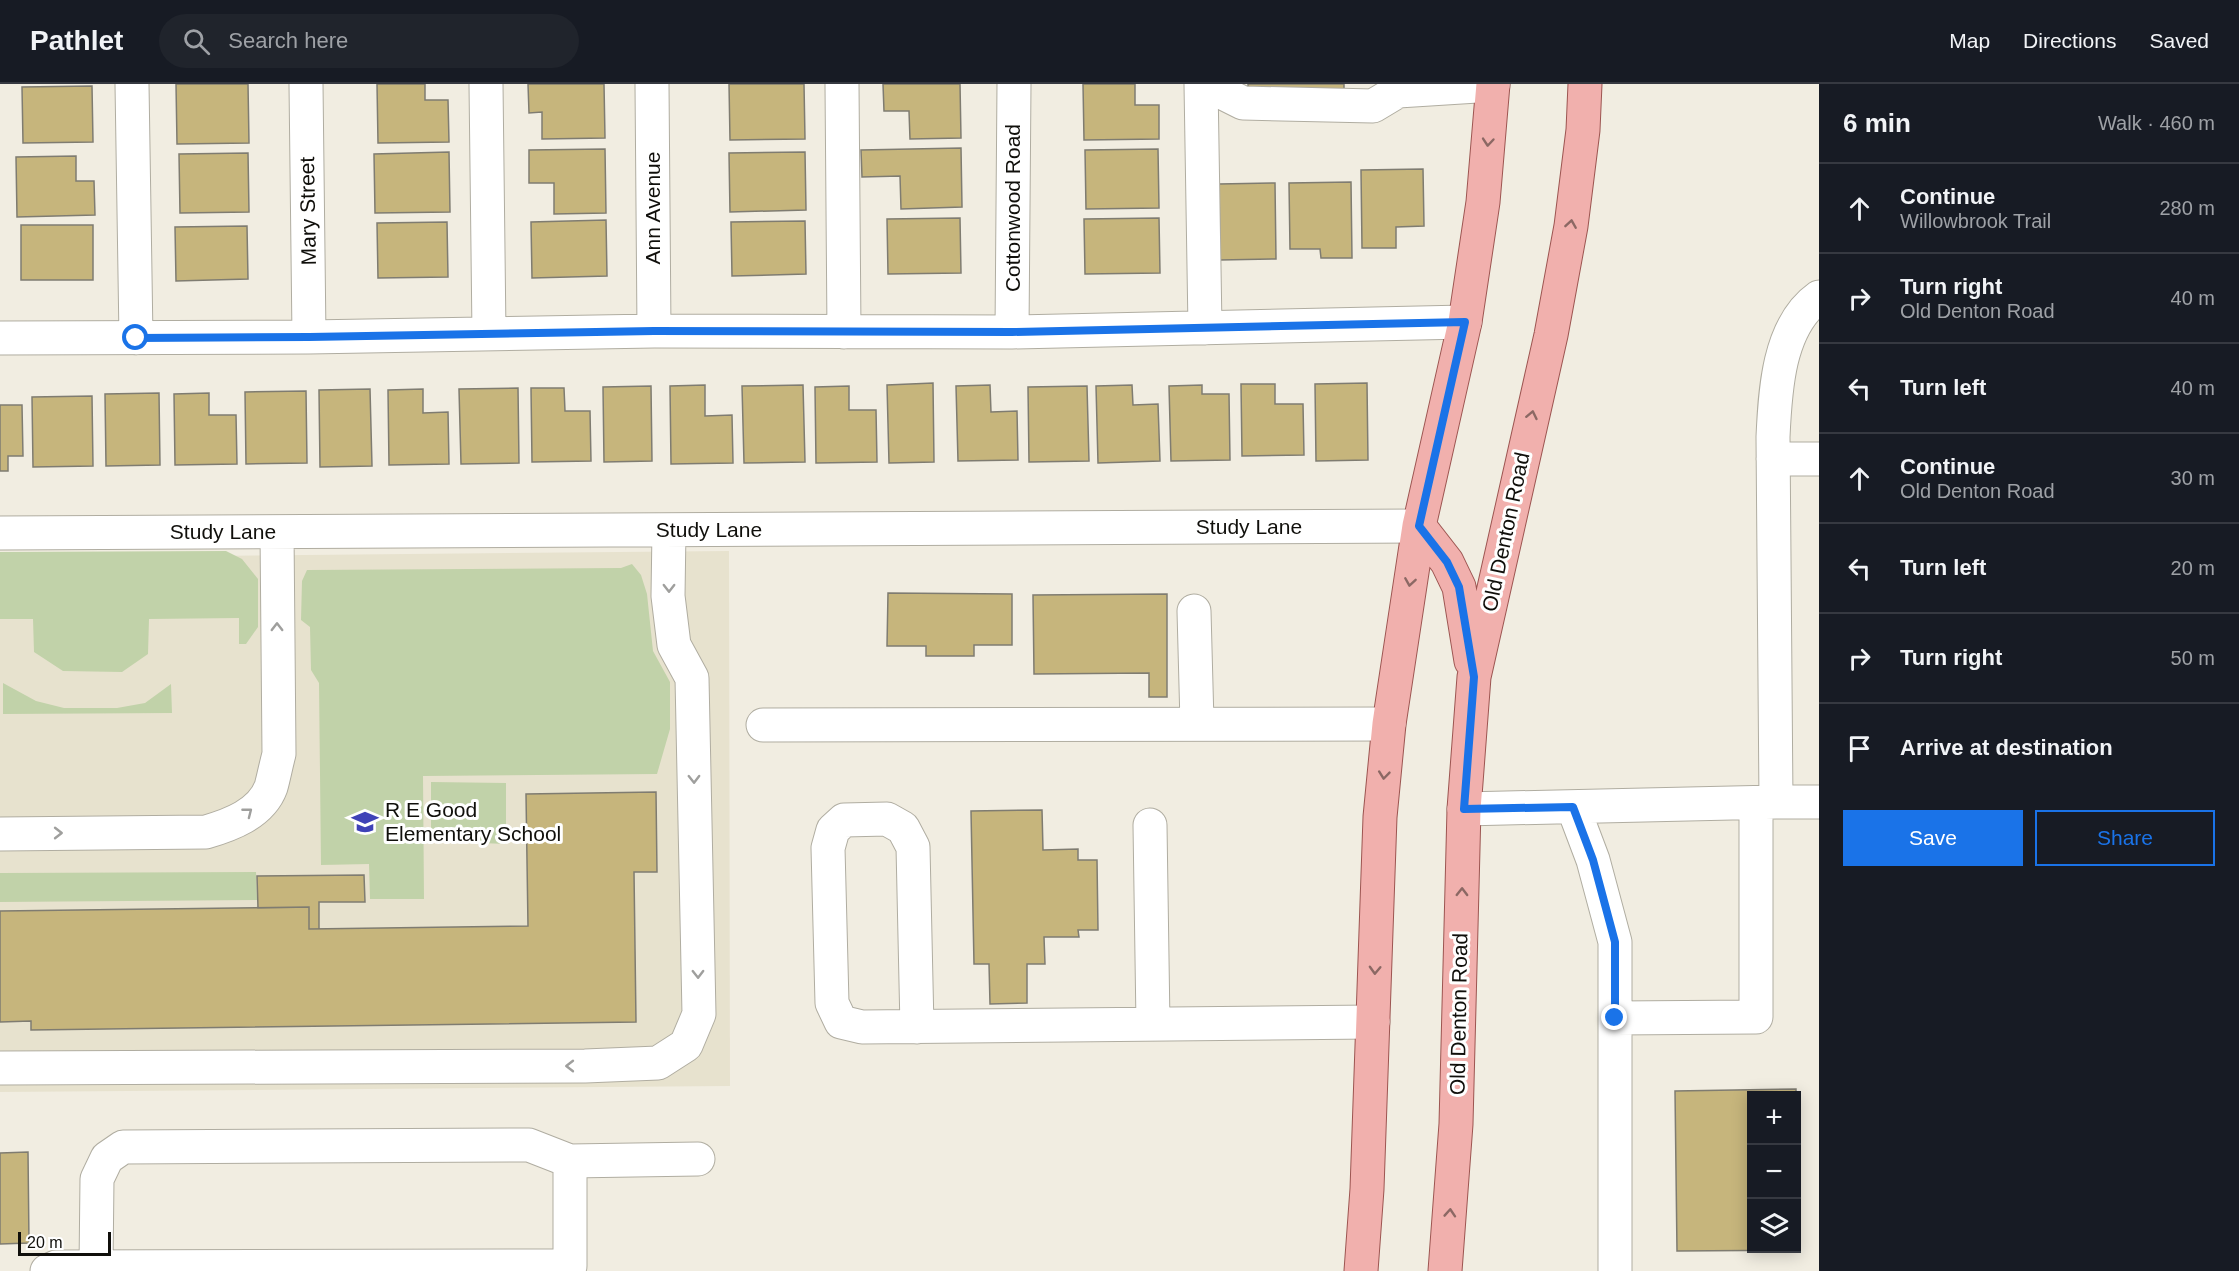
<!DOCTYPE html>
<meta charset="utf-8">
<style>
:root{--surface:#171b24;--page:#20242c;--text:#f1f3f6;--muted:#9ea1a6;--line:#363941;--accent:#1a73e8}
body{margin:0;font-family:Arial,sans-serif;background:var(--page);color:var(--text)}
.controls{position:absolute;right:18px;bottom:18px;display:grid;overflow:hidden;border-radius:0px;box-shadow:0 3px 15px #0003}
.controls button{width:54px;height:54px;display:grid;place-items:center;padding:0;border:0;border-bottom:2px solid var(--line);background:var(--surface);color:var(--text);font:30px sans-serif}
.scale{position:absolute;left:18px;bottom:15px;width:93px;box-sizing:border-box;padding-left:6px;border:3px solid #100f0b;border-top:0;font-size:16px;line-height:21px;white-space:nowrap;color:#100f0b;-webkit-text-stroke:4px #fff;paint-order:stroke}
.stop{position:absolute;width:18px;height:18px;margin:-14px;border:4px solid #1a73e8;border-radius:50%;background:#fff}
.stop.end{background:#1a73e8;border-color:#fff;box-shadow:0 2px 6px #0008}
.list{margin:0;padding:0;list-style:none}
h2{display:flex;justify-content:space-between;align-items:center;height:78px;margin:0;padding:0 24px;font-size:26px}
h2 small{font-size:20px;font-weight:400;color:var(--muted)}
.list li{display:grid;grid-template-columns:39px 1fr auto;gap:18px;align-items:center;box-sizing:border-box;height:90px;padding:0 24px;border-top:2px solid var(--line)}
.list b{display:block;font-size:22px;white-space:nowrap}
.list p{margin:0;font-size:20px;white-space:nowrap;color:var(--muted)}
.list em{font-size:20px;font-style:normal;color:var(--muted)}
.actions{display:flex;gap:12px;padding:18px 24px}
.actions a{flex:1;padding:14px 0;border:2px solid var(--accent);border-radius:0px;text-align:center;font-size:21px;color:var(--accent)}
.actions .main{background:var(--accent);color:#fff}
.icon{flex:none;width:33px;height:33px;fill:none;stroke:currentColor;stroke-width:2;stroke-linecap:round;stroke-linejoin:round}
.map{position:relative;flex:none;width:1819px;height:1187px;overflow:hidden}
header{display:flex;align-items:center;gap:36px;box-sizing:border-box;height:84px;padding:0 30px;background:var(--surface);border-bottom:2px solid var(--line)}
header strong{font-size:28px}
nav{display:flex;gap:33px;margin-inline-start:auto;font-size:21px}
.search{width:420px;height:54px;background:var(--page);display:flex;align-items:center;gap:15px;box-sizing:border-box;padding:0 21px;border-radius:33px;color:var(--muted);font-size:22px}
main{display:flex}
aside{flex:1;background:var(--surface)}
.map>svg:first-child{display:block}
.built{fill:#e7e2ce}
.green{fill:#c1d2a9}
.building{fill:#c6b57c;stroke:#7f7c71;stroke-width:1.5}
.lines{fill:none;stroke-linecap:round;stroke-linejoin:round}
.minor-casing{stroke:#b0ada1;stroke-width:35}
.major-casing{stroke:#9c5551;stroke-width:35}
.minor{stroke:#fff;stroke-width:33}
.major{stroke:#f1b0ad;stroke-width:33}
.oneway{stroke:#8c6864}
.oneway2{stroke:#9f9f9d}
.route{stroke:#1a73e8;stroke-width:8}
.labels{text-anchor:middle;stroke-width:6;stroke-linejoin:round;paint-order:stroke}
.street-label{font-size:21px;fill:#100f0b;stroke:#fff}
.poi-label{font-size:21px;fill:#100f0b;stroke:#fff;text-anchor:start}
</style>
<header>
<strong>Pathlet</strong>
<div class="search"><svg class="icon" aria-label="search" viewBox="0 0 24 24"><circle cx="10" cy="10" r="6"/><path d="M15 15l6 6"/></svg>Search here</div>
<nav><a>Map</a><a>Directions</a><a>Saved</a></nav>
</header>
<main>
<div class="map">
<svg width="1819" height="1187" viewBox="0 0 1819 1187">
<rect width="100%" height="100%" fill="#f1ede1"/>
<!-- built -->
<path class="built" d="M729,467l1,535 -730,6v-534z"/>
<!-- green -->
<path class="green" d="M226,467l16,8 16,20v48l-12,17h-7v-26l-90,1 -1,35 -26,18 -59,-1 -29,-19 -1,-33h-33v-67z
M632,480l9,11 6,19 6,57 17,31v47l-13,45 -234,2 1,123h-54l-1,-35 -48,1 -2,-182 -8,-13 -1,-43 -9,-7 1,-39 5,-11 314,-2z
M3,599l33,18 28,7h53l28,-5 26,-19 1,29 -169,1z
M431,698l75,1v61l-75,-3z
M256,788l1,28 -257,2v-29z"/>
<!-- building -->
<path class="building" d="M176,0h72l1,59 -72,1z
M377,0h48v16h23l1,42 -71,1z
M528,0h76l1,54 -63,1v-27l-13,1z
M729,0h75l1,55 -75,1z
M883,0h77l1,54 -51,1 -1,-28h-25z
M1083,0h52v21h24v34l-75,1z
M1248,0h96v6l-96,2z
M92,2l1,56 -70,1 -1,-56z
M961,64l1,59 -61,2 -1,-33 -38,1 -1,-27z
M605,65l1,64 -52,1v-31h-25v-33z
M1158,65l1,59 -73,1 -1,-59z
M449,68l1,60 -75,1 -1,-59z
M805,68l1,58 -76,2 -1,-59z
M248,69l1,59 -69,1 -1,-59z
M76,72v25h18l1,34 -78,2 -1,-60z
M1423,85l1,57 -28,1v21h-34l-1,-78z
M1351,98l1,76h-31l-1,-9h-30l-1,-66z
M1275,99l1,76 -56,1 -1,-76z
M960,134l1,55 -73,1 -1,-55z
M1159,134l1,55 -75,1 -1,-55z
M606,136l1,56 -75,2 -1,-56z
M805,137l1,53 -74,2 -1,-54z
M447,138l1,55 -70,1 -1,-55z
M21,141h72v55h-72z
M247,142l1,53 -72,2 -1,-54z
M933,299l1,79 -45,1 -2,-78z
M1367,299l1,77 -52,1 -1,-77z
M1241,300h34v20h28l1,51 -62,1z
M705,301v31l27,-1 1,48 -62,1 -1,-78z
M803,301l2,77 -61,1 -2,-77z
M990,301l1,27 26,-1 1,49 -60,1 -2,-75z
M1132,301l1,20 25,-1 2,57 -62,2 -2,-77z
M1202,301v9h27l1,66 -59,1 -2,-75z
M651,302l1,75 -48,1 -1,-75z
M849,302v24h27l1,52 -61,1 -1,-76z
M1087,302l2,75 -60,1 -1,-75z
M518,304l1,75 -58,1 -2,-75z
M531,304h33l1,23h25l1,50 -59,1z
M370,305l2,77 -52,1 -1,-77z
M423,305v24l25,-1 1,52 -60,1 -1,-75z
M306,307l1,72 -61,1 -1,-72z
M159,309l1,72 -54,1 -1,-72z
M209,309v22h27l1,49 -62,1 -1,-71z
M92,312l1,70 -60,1 -1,-70z
M0,321h22l1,51h-15v15h-8z
M888,509l124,1v51h-38v11h-48v-10h-39z
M1167,510v103h-18v-24l-115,1 -1,-79z
M656,708l1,80h-23l2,150 -605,8v-9l-31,1v-111l309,-4v22l219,-3 -2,-132z
M1042,726l1,40 35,-1v11h19l1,70h-20l1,7h-35l1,27h-18v39l-37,1 -1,-40h-15l-3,-153z
M364,791l1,27h-46v27h-10v-22l-51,1 -1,-32z
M1796,1005v7h-44v152h44v-113l2,115 -121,1 -2,-160z
M28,1068l1,91 -29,1v-91z"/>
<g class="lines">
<!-- minor casing -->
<g class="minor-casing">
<path id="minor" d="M132,0l4,254
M306,0l3,253
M486,0l3,250
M652,0l2,247
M842,0l2,248
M1201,0l4,244
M1225,0l2,11 16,8 130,3 25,-15
M1395,0l3,7 95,-6
M1012,248l2,-248
M0,254l309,-1 345,-6 358,1 453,-10
M1773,375h46
M0,449l1419,-7
M1194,527l3,112
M763,641l626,-1
M1776,718h43
M1573,723l20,53 22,82v329
M1464,725l312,-7 -3,-365c2,-45 5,-111 46,-140
M1150,741l3,199
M0,750l206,-2c24,-7 55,-18 65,-45 3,-11 5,-22 8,-33l-2,-222
M1615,934l141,-1v-214
M917,943l-4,-180 -10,-19 -16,-9 -43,1 -11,10 -5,18 4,155 9,19 21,5 511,-5
M0,984l585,-2 73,-3 28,-18 13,-31 -7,-336 -18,-33 -6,-49 1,-66
M570,1077l128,-2
M47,1187l9,-4 514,-1v-105l-41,-16 -406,2 -16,11 -10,21 -1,88"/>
</g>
<!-- major casing -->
<g class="major-casing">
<path id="major" d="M1419,442l28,36 12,25 12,74
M1361,1187l6,-82 13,-372 9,-93 30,-198 46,-204 18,-120 10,-118
M1445,1187l11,-147 8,-315 10,-132 77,-342 20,-109 12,-96 2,-46"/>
</g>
<!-- minor -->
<use href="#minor" class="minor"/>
<!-- major -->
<use href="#major" class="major"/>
</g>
<!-- one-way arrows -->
<defs><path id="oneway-chevron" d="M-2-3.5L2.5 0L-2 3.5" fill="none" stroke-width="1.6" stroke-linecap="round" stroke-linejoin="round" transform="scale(1.5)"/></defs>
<g class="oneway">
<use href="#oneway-chevron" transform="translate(1488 58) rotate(95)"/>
<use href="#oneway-chevron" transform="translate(1571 140) rotate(-81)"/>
<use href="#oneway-chevron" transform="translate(1532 331) rotate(-78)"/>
<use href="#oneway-chevron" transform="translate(1410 498) rotate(99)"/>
<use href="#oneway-chevron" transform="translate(1384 691) rotate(96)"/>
<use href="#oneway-chevron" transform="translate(1462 808) rotate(-89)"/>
<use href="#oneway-chevron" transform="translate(1375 886) rotate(92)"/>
<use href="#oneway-chevron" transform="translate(1450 1129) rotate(-86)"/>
</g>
<g class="oneway2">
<use href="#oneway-chevron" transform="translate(669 504) rotate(90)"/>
<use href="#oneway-chevron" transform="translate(277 543) rotate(-90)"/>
<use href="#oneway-chevron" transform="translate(694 695) rotate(89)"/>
<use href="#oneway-chevron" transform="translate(248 728) rotate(-38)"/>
<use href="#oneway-chevron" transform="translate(58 749)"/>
<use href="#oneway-chevron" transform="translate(698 890) rotate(89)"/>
<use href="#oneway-chevron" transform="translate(570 982) rotate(180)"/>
</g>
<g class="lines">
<!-- route -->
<path class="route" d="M136,254l173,-1 345,-6 358,1 453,-10 -46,204 28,36 12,25 15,90 -10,132 109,-2 20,53 22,82v76"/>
</g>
<!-- icons -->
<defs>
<g id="school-bare" transform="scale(2.07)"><path d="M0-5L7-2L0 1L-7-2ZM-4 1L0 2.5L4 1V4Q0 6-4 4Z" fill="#3f42b7" stroke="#fff" stroke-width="2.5" paint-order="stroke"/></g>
</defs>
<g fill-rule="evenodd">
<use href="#school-bare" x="365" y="738"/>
</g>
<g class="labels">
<!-- street labels -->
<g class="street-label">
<text transform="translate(653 124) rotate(-90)" y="7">Ann Avenue</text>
<text transform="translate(1013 124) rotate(-90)" y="7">Cottonwood Road</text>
<text transform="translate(308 127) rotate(-91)" y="7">Mary Street</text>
<text x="1249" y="450">Study Lane</text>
<text x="709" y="453">Study Lane</text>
<text x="223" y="455">Study Lane</text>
<text transform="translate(1506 448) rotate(-78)" y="7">Old Denton Road</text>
<text transform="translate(1459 930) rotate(-89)" y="7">Old Denton Road</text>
</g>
<!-- poi labels -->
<g class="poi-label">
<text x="385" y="733">R E Good<tspan x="385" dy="24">Elementary School</tspan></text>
</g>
</g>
</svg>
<div class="controls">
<button>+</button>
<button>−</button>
<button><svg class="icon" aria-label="layers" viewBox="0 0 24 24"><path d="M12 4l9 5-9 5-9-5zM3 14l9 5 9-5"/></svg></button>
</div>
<div class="scale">20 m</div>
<div class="stop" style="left:136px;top:254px"></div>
<div class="stop end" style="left:1615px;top:934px"></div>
</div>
<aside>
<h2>6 min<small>Walk · 460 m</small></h2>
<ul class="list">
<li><svg class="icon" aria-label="ahead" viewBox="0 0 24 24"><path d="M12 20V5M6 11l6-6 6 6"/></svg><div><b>Continue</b><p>Willowbrook Trail</p></div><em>280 m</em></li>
<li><svg class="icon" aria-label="right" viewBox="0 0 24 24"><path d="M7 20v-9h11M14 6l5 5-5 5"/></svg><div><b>Turn right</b><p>Old Denton Road</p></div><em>40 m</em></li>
<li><svg class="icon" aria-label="left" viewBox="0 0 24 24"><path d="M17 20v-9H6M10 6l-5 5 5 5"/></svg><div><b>Turn left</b></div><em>40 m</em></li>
<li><svg class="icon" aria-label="ahead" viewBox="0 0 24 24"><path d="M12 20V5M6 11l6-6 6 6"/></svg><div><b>Continue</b><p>Old Denton Road</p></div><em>30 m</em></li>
<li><svg class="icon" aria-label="left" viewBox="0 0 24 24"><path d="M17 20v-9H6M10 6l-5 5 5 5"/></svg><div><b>Turn left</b></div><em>20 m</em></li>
<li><svg class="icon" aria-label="right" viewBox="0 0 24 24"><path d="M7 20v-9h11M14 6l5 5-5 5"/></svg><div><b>Turn right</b></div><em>50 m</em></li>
<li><svg class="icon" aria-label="arrive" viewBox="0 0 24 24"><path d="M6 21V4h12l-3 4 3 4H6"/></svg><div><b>Arrive at destination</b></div></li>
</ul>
<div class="actions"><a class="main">Save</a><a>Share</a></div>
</aside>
</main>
